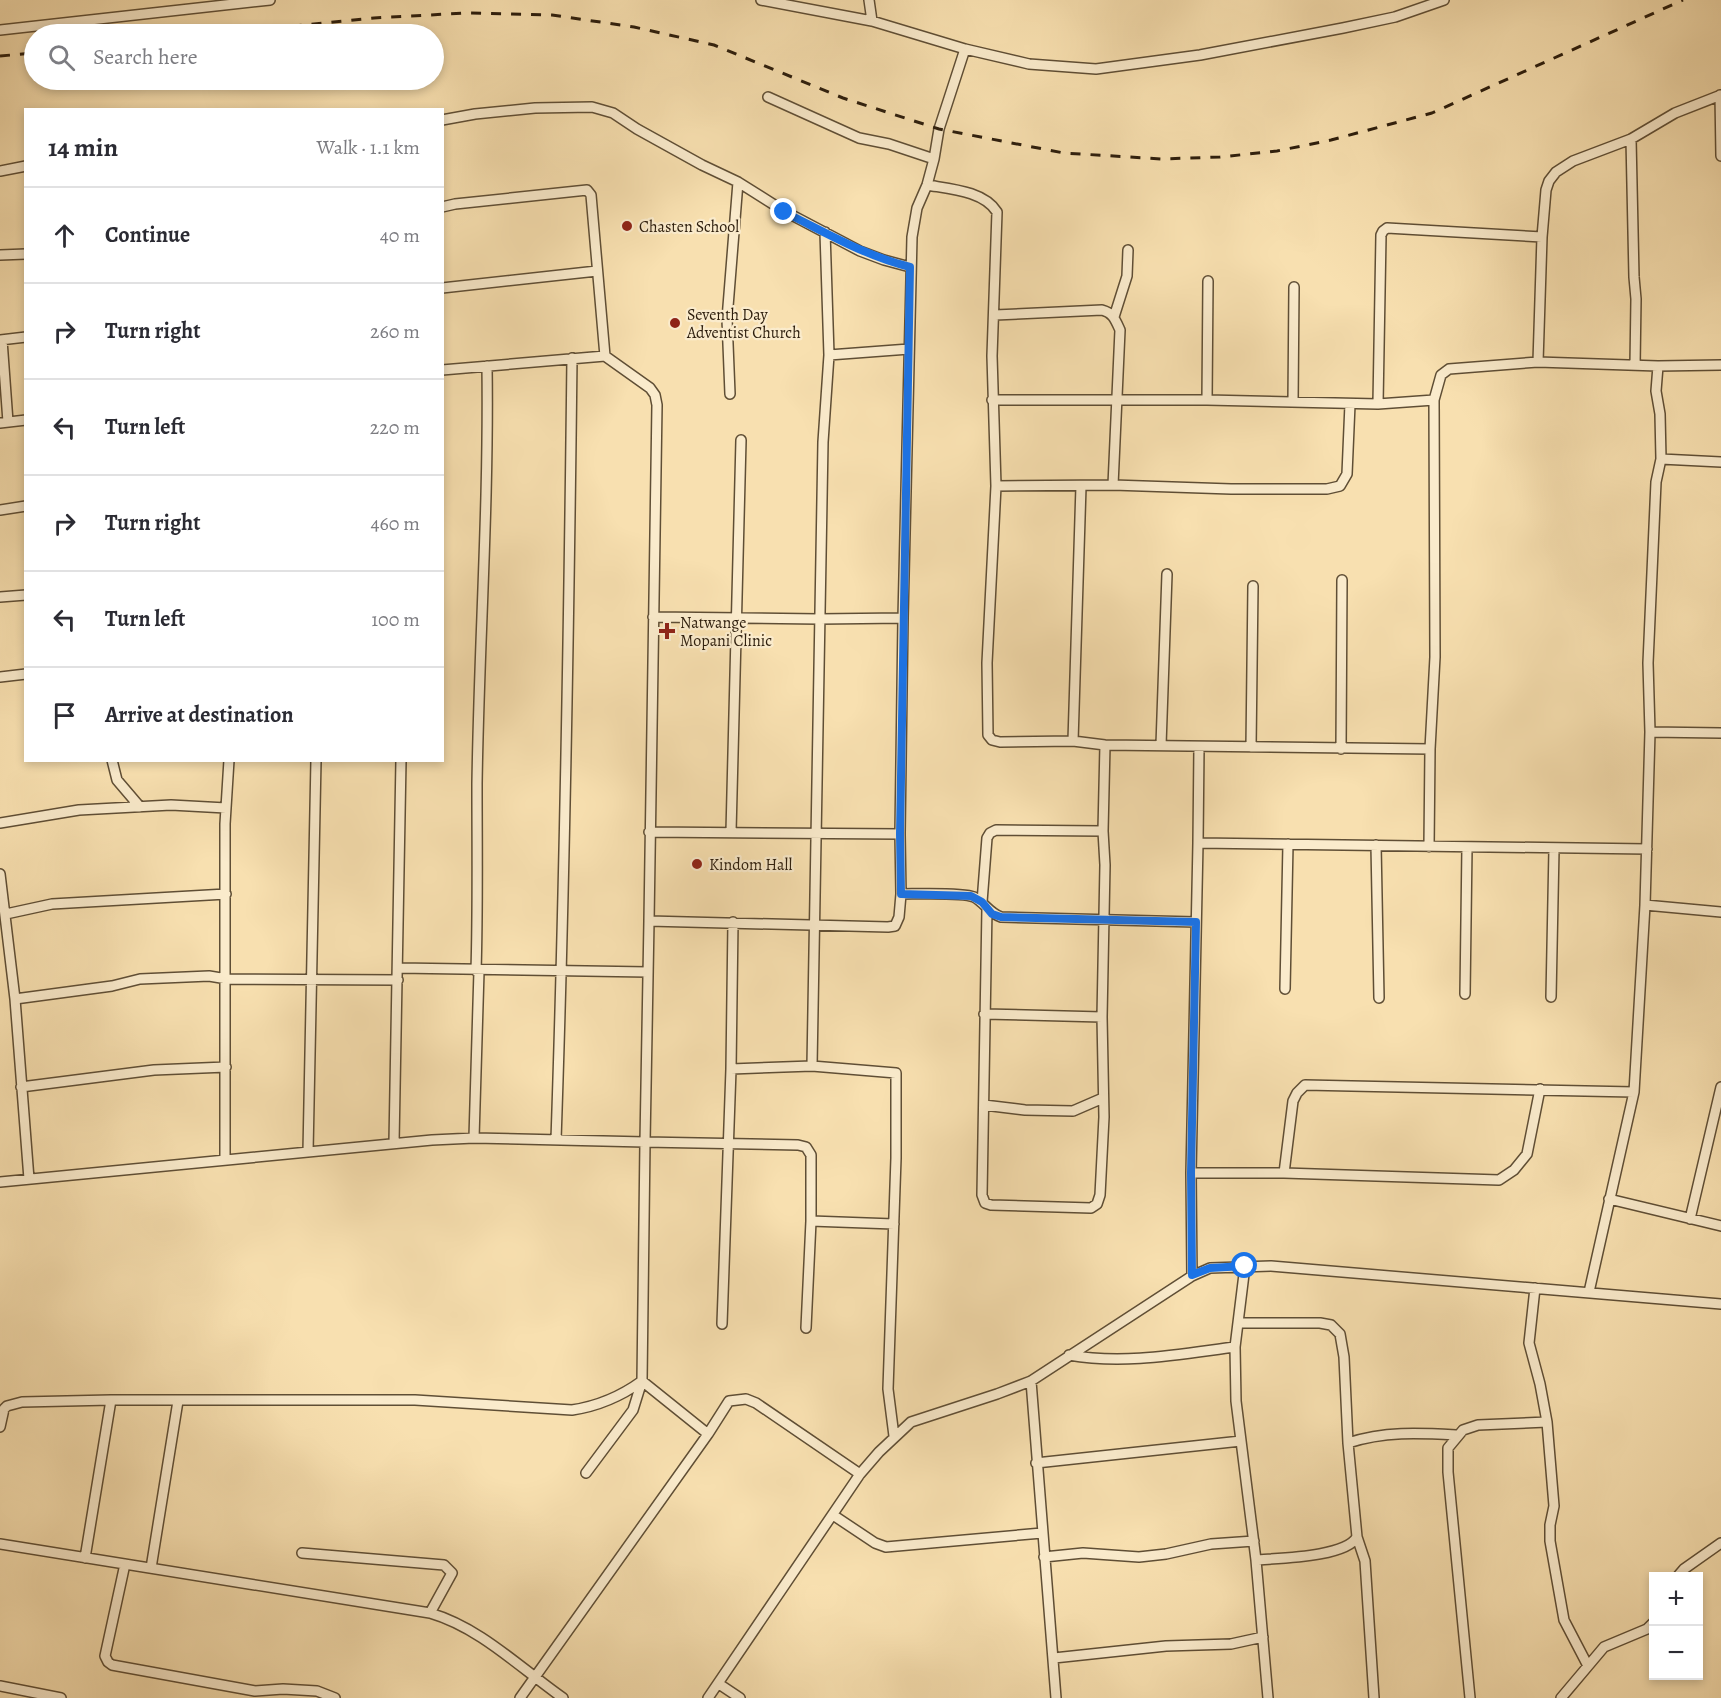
<!DOCTYPE html>
<meta charset="utf-8">
<style>
:root{--surface:#fff;--page:#f7f7f7;--text:#2b2b33;--muted:#7c7c81;--line:#e1e1e2}
body{margin:0;font-family:Alegreya,serif;background:var(--page);color:var(--text)}
.controls{position:absolute;right:18px;bottom:18px;display:grid;overflow:hidden;border-radius:0px;box-shadow:0 3px 9px #0003}
.controls button{width:54px;height:54px;display:grid;place-items:center;padding:0;border:0;border-bottom:2px solid var(--line);background:var(--surface);color:var(--text);font:30px sans-serif}
.stop{position:absolute;width:18px;height:18px;margin:-14px;border:4px solid #1a73e8;border-radius:50%;background:#fff}
.stop.end{background:#1a73e8;border-color:#fff;box-shadow:0 2px 6px #0008}
.list{margin:0;padding:0;list-style:none}
h2{display:flex;justify-content:space-between;align-items:center;height:78px;margin:0;padding:0 24px;font-size:26px}
h2 small{font-size:20px;font-weight:400;color:var(--muted)}
.list li{display:grid;grid-template-columns:39px 1fr auto;gap:18px;align-items:center;box-sizing:border-box;height:96px;padding:0 24px;border-top:2px solid var(--line)}
.list b{display:block;font-size:22px;white-space:nowrap}
.list em{font-size:20px;font-style:normal;color:var(--muted)}
.icon{flex:none;width:33px;height:33px;fill:none;stroke:currentColor;stroke-width:2;stroke-linecap:round;stroke-linejoin:round}
.map{position:relative;flex:none;width:1721px;height:1698px;overflow:hidden}
.search{position:absolute;background:var(--surface);box-shadow:0 3px 9px #0003;left:24px;top:24px;width:420px;height:66px;display:flex;align-items:center;gap:15px;box-sizing:border-box;padding:0 21px;border-radius:33px;color:var(--muted);font-size:22px}
.panel{position:absolute;background:var(--surface);box-shadow:0 3px 9px #0003;left:24px;top:108px;width:420px;height:654px;border-radius:0px}
.map>svg:first-child{display:block}
.lines{fill:none;stroke-linecap:round;stroke-linejoin:round}
.minor-casing{stroke:#5f4e35;stroke-width:12}
.minor{stroke:#faebcc;stroke-width:9}
.rail{stroke:#2c1d0c;stroke-width:3;stroke-dasharray:10 10;stroke-linecap:butt}
.route{stroke:#1a73e8;stroke-width:8}
.poi-dot{fill:#8f2418;stroke:#faebcc;stroke-width:2}
.labels{text-anchor:middle;stroke-width:4.5;stroke-linejoin:round;paint-order:stroke}
.poi-label{font-size:16px;fill:#2c1d0c;stroke:#faebcc;text-anchor:start}
</style>
<div class="map">
<svg width="1721" height="1698" viewBox="0 0 1721 1698">
<rect width="100%" height="100%" fill="#f8e0b0"/>
<filter id="stains"><feTurbulence type="fractalNoise" baseFrequency=".00333" numOctaves="4"/><feColorMatrix values="0 0 0 0 .2 0 0 0 0 .09 0 0 0 0 .02 0 0 0 .5 -.17"/></filter>
<radialGradient id="worn" r=".72"><stop offset=".6" stop-color="#630" stop-opacity="0"/><stop offset="1" stop-color="#630" stop-opacity=".3"/></radialGradient>
<g class="lines">
<!-- minor casing -->
<g class="minor-casing">
<path id="minor" d="M761,0l111,21
M869,0l3,21 93,28 64,15 67,5 104,-14 143,-27 52,-11 49,-17
M0,30l270,-30
M1720,95l1,61
M768,97l91,41 30,6 45,15
M442,120l33,-6 60,-6 57,-1 21,6 24,16 65,36 36,17 46,29 76,40 24,9 26,7
M1631,139l3,138 2,22 -1,66
M0,171l26,-5
M927,185c23,4 57,6 70,27l-5,144 4,130 -9,177 1,72 4,5 8,2 73,-1 32,4 325,4
M442,207l13,-3 132,-14 4,5 14,161 45,32 5,7 2,10 -8,516
M0,255l26,-1
M442,288l155,-17
M995,315l107,-5c11,3 13,9 18,20l-7,155
M1114,317l13,-41 1,-26
M0,340l26,-3
M2,340l6,82
M829,355l80,-6
M1538,362l4,-125 4,-47 3,-9 7,-9 17,-11 58,-22 44,-26 46,-18
M442,370l163,-14
M730,394l-3,-75 11,-137
M992,400h215l171,4 56,-4
M1207,400l1,-119
M1293,402l1,-115
M1378,404l3,-169 2,-4 4,-3 155,9
M0,423l26,-3
M1661,459l60,3
M996,486l117,-1 118,4h96l13,-3 7,-12 3,-70
M0,510l26,-4
M0,597l26,-2
M653,617l166,2 84,-1
M0,677l26,-3
M1650,732l71,1
M1073,741l8,-255
M1161,745l6,-171
M1251,747l2,-161
M1341,749l1,-169
M112,760l5,20 23,27
M0,823l79,-13 92,-5 55,3
M649,832l251,2
M731,832l10,-392
M1198,843l1,-96
M1376,845l3,153
M1429,847l1,-98 5,-92 -1,-257 7,-25 8,-6 89,-7 120,4 63,-1
M0,874l15,125 14,180
M901,894c15,0 61,-2 73,3 11,6 15,16 27,20l195,5
M982,902l5,-64 3,-5 6,-3 107,1
M1645,905l76,7
M987,908l-5,287 3,8 6,2 100,3 6,-4 3,-9 4,-78 -2,-100 3,-152 -2,-34 2,-86
M6,914l46,-10 174,-10
M399,968l249,4
M476,971c2,-63 1,-125 1,-187 2,-139 12,-279 10,-418
M1285,989l3,-145
M1465,994l2,-147
M1551,997l3,-148
M15,999l97,-13 28,-7 69,-3 18,3 171,1
M984,1014l118,3
M812,1066l11,-624 6,-87 -4,-123
M731,1069l81,-3 84,7v85l-8,231 6,47
M21,1087l133,-17 72,-3
M984,1105l41,5 48,1 30,-13
M474,1138l5,-167
M556,1140c9,-261 13,-522 16,-782
M394,1143l7,-383
M308,1152l8,-392
M225,1158v-334l4,-64
M1191,1173h93l215,7 15,-10 13,-16 13,-65
M1284,1173l9,-72 4,-8 8,-8 329,7
M0,1182l432,-42 42,-2 171,4 4,-221 239,6 7,-1 4,-9 2,-23 -1,-60 3,-216 9,-381 5,-29 10,-23 7,-26 5,-30 26,-80
M1609,1199l112,27
M1690,1219l31,-132
M811,1221l83,3
M1245,1266l-10,81 1,54 20,159 12,138
M1192,1276l-1,-103 7,-330 449,6
M1535,1288l-6,55 11,41 7,38 7,84 -4,19v16l14,79 24,46 -27,32
M1589,1292l45,-200 11,-187 5,-173 -2,-69 8,-181 5,-23 -1,-45 -4,-23 2,-25
M1238,1323h82l11,2 9,9 4,23 4,86 9,94c-11,20 -78,21 -101,23
M722,1324l9,-255 2,-147
M1069,1355c55,10 112,-1 166,-8
M642,1381l66,53
M1031,1381l25,317
M0,1427l4,-18 3,-3 15,-4 89,-2h304l157,10c27,-4 48,-13 70,-29
M1348,1443c37,-12 71,-10 110,-8
M1036,1463l205,-22
M586,1473l47,-63 9,-29 3,-239 153,3 8,2 5,8v66l-5,107
M833,1515l42,28 11,4 156,-14
M1357,1537l8,24 9,137
M0,1544l430,69c51,15 90,55 133,85
M302,1553l142,12 8,8 -22,40
M1044,1557l39,-4 56,4 27,-3 45,-10 43,-3
M85,1558l26,-158
M125,1564l-20,92 3,6 4,3 143,26 28,-2 34,2 18,7
M151,1568l27,-167
M1678,1576l6,-7 37,-26
M1054,1658l112,-12 65,-2 32,-7
M1588,1666l16,-19 43,-18 7,-7
M719,1684l21,14
M0,1686l61,12
M520,1698l188,-264 21,-33 17,-2 10,4 104,71
M708,1698l152,-224 19,-22 32,-30 86,-28 34,-13 161,-105 18,-8 61,-2 450,38
M1470,1698l-22,-226v-24l15,-18 15,-5 69,-3"/>
</g>
<!-- minor -->
<use href="#minor" class="minor"/>
<!-- rail -->
<path class="rail" d="M212,34l162,-16 92,-5 86,2 82,12 80,18 129,53 96,31 125,24 98,6 58,-2 57,-6 54,-11 101,-27 251,-113
M0,56l34,-3"/>
</g>
<g class="lines">
<!-- route -->
<path class="route" d="M784,212c43,21 79,43 126,55l-10,567 1,60 70,2 11,6 10,12 9,3 195,5 -5,251 1,102 18,-7 35,-2"/>
</g>
<!-- markers -->
<g class="poi-dot">
<circle cx="627" cy="226" r="6"/>
<circle cx="675" cy="323" r="6"/>
<path d="M664 622h6v6h6v6h-6v6h-6v-6h-6v-6h6z"/>
<circle cx="697" cy="864" r="6"/>
</g>
<g class="labels">
<!-- poi labels -->
<g class="poi-label">
<text x="639" y="232">Chasten School</text>
<text x="687" y="320">Seventh Day<tspan x="687" dy="18">Adventist Church</tspan></text>
<text x="680" y="628">Natwange<tspan x="680" dy="18">Mopani Clinic</tspan></text>
<text x="709" y="870">Kindom Hall</text>
</g>
</g>
<rect width="100%" height="100%" filter="url(#stains)"/>
<rect width="100%" height="100%" fill="url(#worn)"/>
</svg>
<div class="controls">
<button>+</button>
<button>−</button>
</div>
<div class="stop" style="left:1245px;top:1266px"></div>
<div class="stop end" style="left:784px;top:212px"></div>
<div class="search"><svg class="icon" aria-label="search" viewBox="0 0 24 24"><circle cx="10" cy="10" r="6"/><path d="M15 15l6 6"/></svg>Search here</div>
<section class="panel">
<h2>14 min<small>Walk · 1.1 km</small></h2>
<ul class="list">
<li><svg class="icon" aria-label="ahead" viewBox="0 0 24 24"><path d="M12 20V5M6 11l6-6 6 6"/></svg><div><b>Continue</b></div><em>40 m</em></li>
<li><svg class="icon" aria-label="right" viewBox="0 0 24 24"><path d="M7 20v-9h11M14 6l5 5-5 5"/></svg><div><b>Turn right</b></div><em>260 m</em></li>
<li><svg class="icon" aria-label="left" viewBox="0 0 24 24"><path d="M17 20v-9H6M10 6l-5 5 5 5"/></svg><div><b>Turn left</b></div><em>220 m</em></li>
<li><svg class="icon" aria-label="right" viewBox="0 0 24 24"><path d="M7 20v-9h11M14 6l5 5-5 5"/></svg><div><b>Turn right</b></div><em>460 m</em></li>
<li><svg class="icon" aria-label="left" viewBox="0 0 24 24"><path d="M17 20v-9H6M10 6l-5 5 5 5"/></svg><div><b>Turn left</b></div><em>100 m</em></li>
<li><svg class="icon" aria-label="arrive" viewBox="0 0 24 24"><path d="M6 21V4h12l-3 4 3 4H6"/></svg><div><b>Arrive at destination</b></div></li>
</ul>
</section>
</div>
